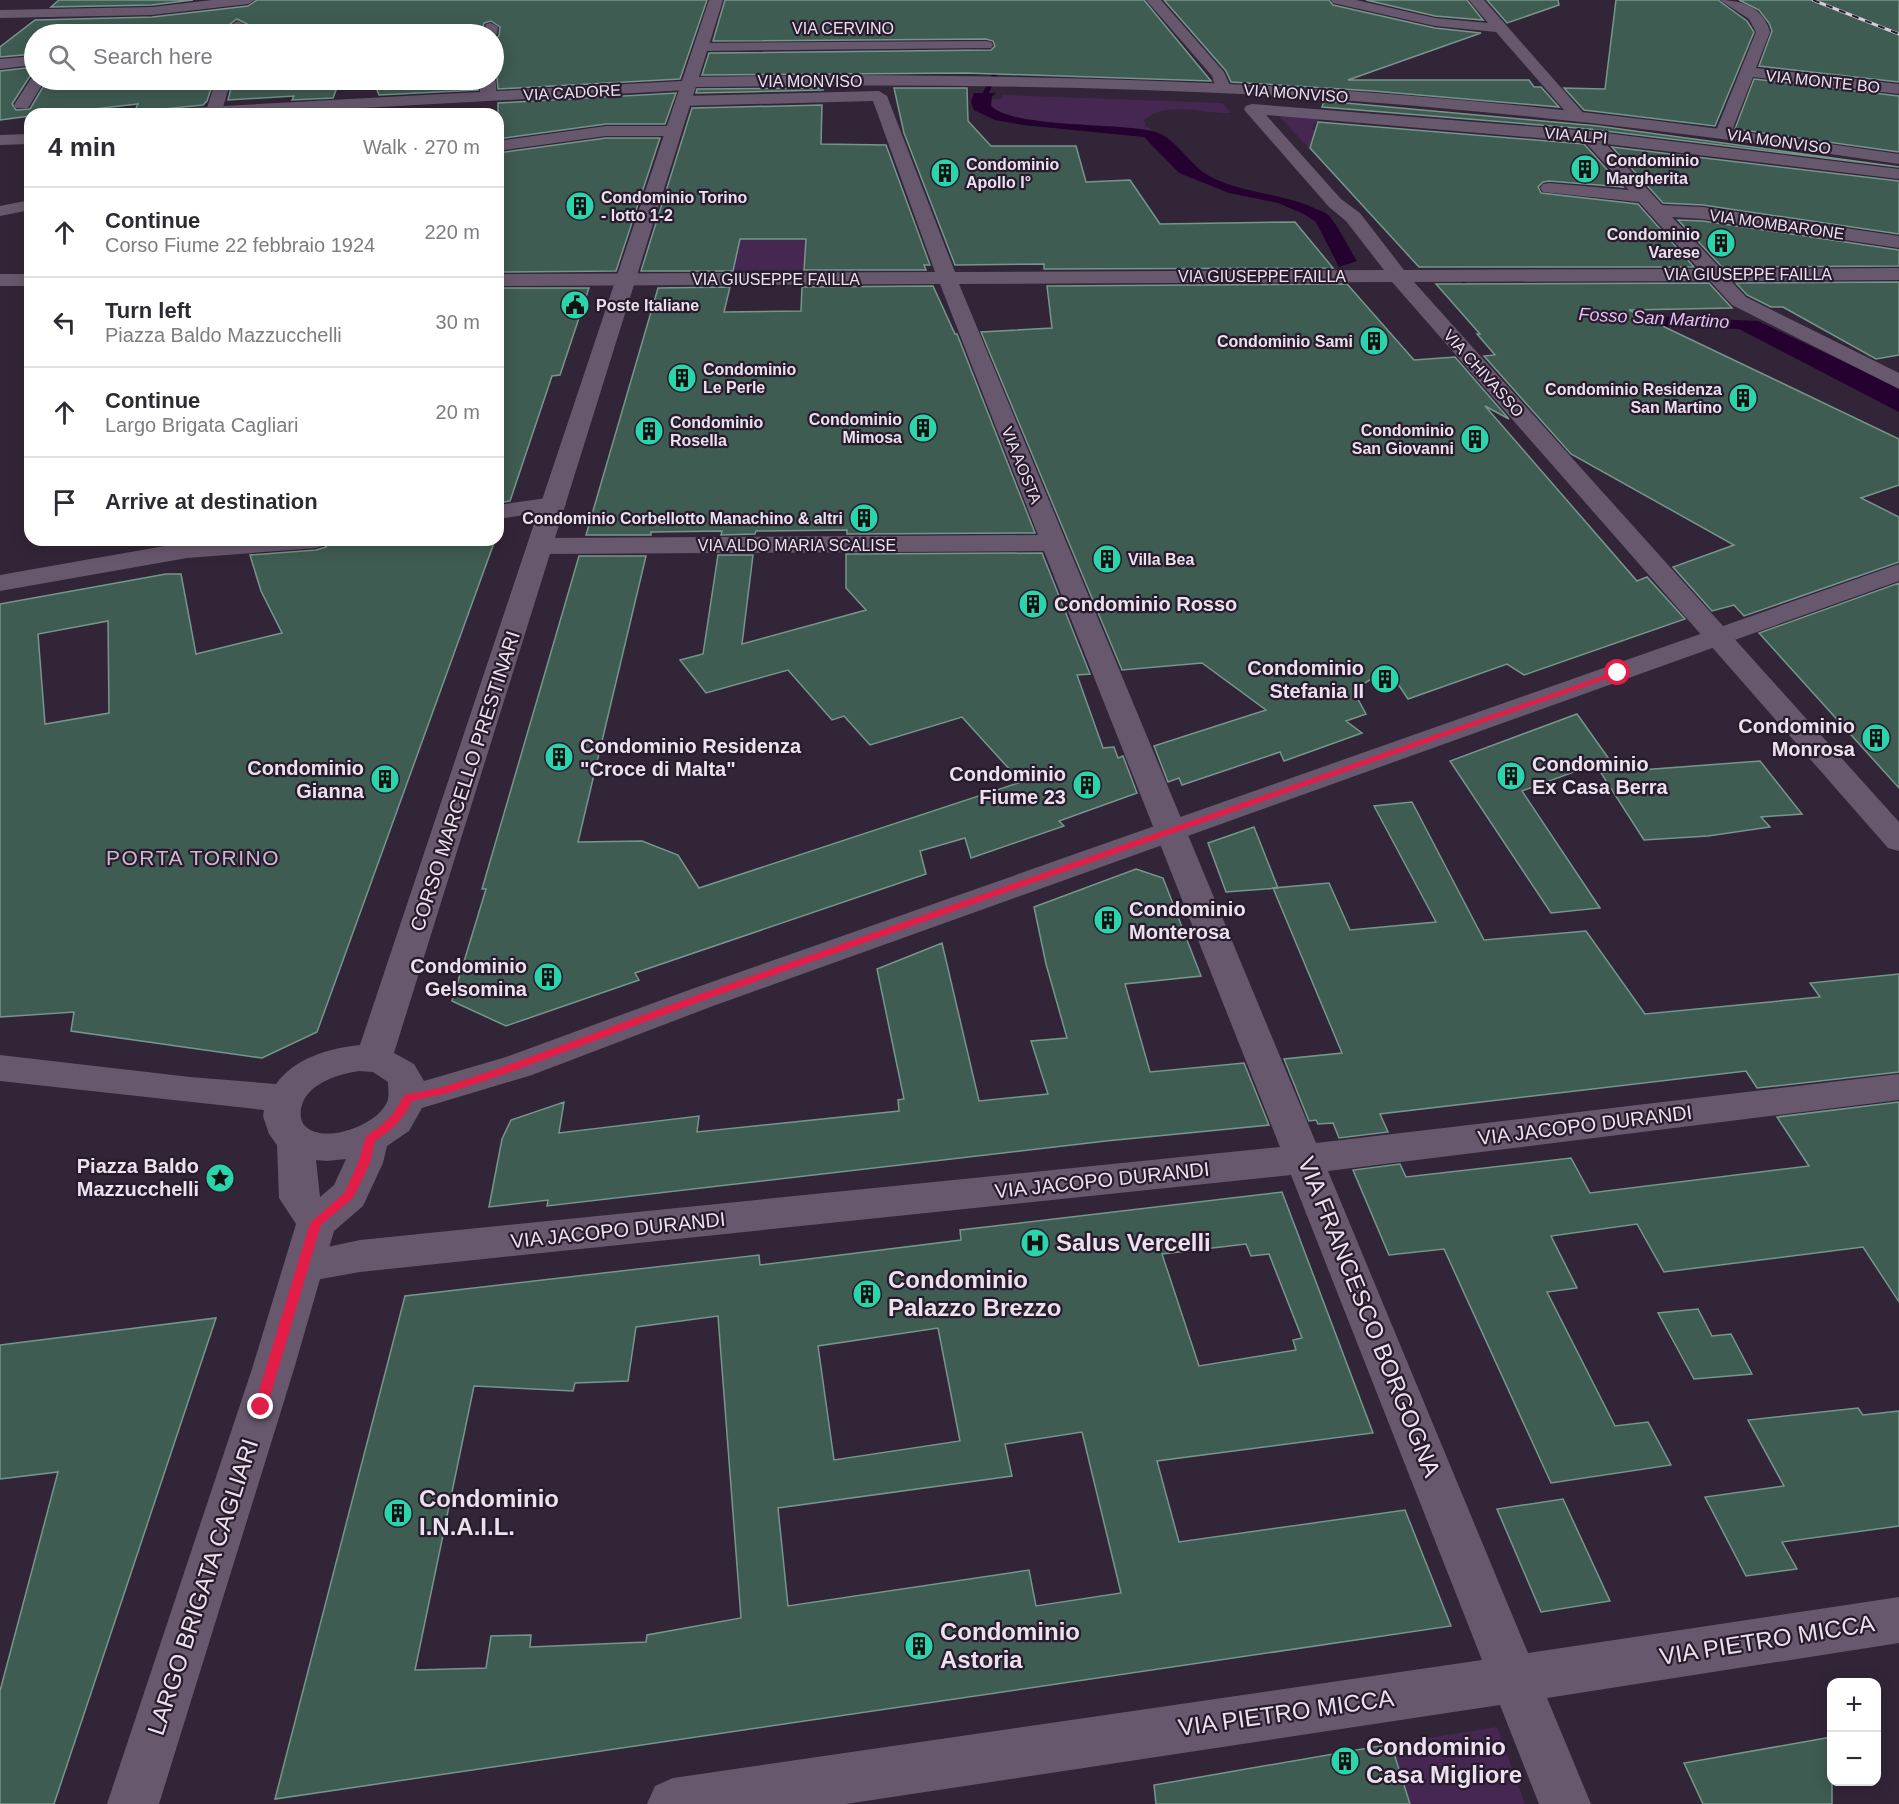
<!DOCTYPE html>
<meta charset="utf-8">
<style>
:root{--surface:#fff;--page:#f7f7f7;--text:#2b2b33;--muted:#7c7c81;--line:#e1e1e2}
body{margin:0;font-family:Helvetica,sans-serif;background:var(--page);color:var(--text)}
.controls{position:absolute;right:18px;bottom:18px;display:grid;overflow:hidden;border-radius:12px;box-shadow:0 3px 15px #0003}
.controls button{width:54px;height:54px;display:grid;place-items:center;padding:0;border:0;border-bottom:2px solid var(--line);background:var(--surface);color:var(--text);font:30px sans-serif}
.stop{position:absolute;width:18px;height:18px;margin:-14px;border:4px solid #e11d48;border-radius:50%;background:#fff}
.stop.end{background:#e11d48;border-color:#fff;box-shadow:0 2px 6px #0008}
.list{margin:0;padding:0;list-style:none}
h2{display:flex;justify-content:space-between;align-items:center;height:78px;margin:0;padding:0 24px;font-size:26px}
h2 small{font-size:20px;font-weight:400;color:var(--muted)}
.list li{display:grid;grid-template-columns:39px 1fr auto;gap:18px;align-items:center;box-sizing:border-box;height:90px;padding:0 24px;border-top:2px solid var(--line)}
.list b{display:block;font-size:22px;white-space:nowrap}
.list p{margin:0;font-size:20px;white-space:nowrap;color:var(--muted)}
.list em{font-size:20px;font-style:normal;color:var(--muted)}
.icon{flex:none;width:33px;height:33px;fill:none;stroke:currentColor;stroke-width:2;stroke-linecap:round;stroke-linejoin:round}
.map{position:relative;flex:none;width:1899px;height:1804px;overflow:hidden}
.search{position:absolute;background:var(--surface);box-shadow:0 3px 15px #0003;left:24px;top:24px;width:480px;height:66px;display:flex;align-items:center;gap:15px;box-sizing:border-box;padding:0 21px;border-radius:33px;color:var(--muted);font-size:22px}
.panel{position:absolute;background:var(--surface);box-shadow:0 3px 15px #0003;left:24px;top:108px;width:480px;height:438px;border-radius:18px}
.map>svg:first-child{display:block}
.green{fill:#462751}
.water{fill:#24012f}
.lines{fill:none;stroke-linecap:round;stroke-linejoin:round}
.stream{fill:#24012f;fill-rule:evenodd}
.building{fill:#3f5c52;stroke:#77968b;stroke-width:1.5;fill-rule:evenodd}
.minor{fill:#68586e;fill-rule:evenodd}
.tertiary{fill:#68586e;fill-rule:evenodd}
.secondary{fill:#68586e;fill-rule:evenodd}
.rail-casing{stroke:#d7ceda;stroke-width:3}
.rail{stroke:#281b2d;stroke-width:2;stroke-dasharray:7;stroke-linecap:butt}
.route{fill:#e11d48}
.labels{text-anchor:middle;stroke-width:4.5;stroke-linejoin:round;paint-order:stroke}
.far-street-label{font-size:16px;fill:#ebe2ee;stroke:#281b2d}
.far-poi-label{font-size:16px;font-weight:bold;fill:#ebe2ee;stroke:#281b2d;text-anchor:start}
.far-water-label{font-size:18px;font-style:italic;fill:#e7bff7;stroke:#281b2d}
.poi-label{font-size:20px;font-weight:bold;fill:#ebe2ee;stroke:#281b2d;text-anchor:end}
.street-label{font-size:20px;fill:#ebe2ee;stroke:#281b2d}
.neighbourhood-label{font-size:21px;letter-spacing:1.5px;fill:#c9b8d0;stroke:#281b2d}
.near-poi-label{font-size:24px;font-weight:bold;fill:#ebe2ee;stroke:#281b2d;text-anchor:start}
.near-street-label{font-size:24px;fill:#ebe2ee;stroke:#281b2d}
</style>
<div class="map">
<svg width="1899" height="1804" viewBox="0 0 1899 1804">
<rect width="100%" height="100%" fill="#322538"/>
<!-- green -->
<path class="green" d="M1002,95l220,8 9,10c-25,1 -67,-13 -87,7l2,6 7,5c-34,-8 -140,-3 -162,-25v-7h11z
M1278,115l41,3 -2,5h-3l-1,7 18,2 61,36 -72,-8z
M903,208l24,62h-196l-19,-31h99z
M1497,1727l28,77h-115l-19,-60z"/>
<!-- water -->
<path class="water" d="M974,93h22l-4,3 -1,10c22,22 127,17 161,25 24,5 36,34 59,46 33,17 72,16 105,32 3,1 9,3 12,6 8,7 22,35 29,46l-18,6 -23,-45 -12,-8 -26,-11 -49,-10 -50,-20 -35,-36 -121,-12 -28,-5 -21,-10 -3,-8z
M1464,282l24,15 141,18 129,6 141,67v24l-160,-83 -197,-6 -75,-18 -26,-14z"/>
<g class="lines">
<!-- stream -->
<path class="stream" d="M1004,55l3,2 -23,45 4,7 -5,1 -5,-8 23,-45z"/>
</g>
<!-- building -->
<path class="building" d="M59,0h134l-41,5 -101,2z
M257,0h450l-27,79 -182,10 -1,-11 -3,-3v-36l5,-3 1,-9 -9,-6 -7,2 -3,11h-236l2,-10 -10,-5 -8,6 -2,9h-193v20l-34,3v-10l35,-27 117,-3 96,-11z
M725,0h419l67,81 -244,-8 -265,2 7,-22 282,-3 4,-4 -2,-5 -7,-2 -273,2z
M1164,0h165l4,5 102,23 46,5 -133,47h181l5,7h7l18,20 -186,-16 -142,-9 -5,-11z
M1366,0h101l16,20 -48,-4z
M1487,0h71l1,5 -52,18z
M1616,0h102l29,21 7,11 -39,94 -131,-16 -20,-22 41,1z
M1739,0h160v82l-140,-16 13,-35 -3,-8 -10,-13z
M34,67v7l-4,2 -18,28 4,6 14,-1 17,-29h167l-7,21 -4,4 -69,7 4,-8 -88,10h-20v2l-30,4v-49z
M1754,79l145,17v56l-164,-23z
M233,80h107l-7,18 -41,2 2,-4 -66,4z
M373,80h105v10l-99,5z
M823,88v2l-127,3 1,-4z
M894,88h73l1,33 23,25h85l10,36 44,-2 30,44 135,-2 38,46 -289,1v-5l-89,1 -51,-132z
M676,93l-11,31h-59l-108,15v-36z
M1324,101l274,25 301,41 -310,-38 -267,-22z
M822,105l-1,39 65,1 44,120h-6l2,5h-122l2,-31h-66l-7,32h-92l51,-163z
M1318,122l266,22 39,43 -74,-6 -6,1 -5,5 3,6 97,11 56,63h-275l-109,-119z
M606,138h54l-44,133 -118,1v-119z
M1612,147l287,34v53l-196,-29 -40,-2z
M1678,220l25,1 196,29v16l-177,1z
M1899,282v73l-23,4 -93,-52h-12l-24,-12 -11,-12z
M1709,283l23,25 -103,2 270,129v46l-38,13 38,19v45l-155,54 -10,-11 -22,6 -39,-44 61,-22 -163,-91 -87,-98 11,-1 -18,-21h3l-44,-50z
M1347,284l67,76 41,-3 54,62 -24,-13 152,175 10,-4 38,42 -161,56 -17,-11 -99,35 -20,-30 -35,21 13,24 -20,7 16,12 -78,28 -4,-9 -98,33 -3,-7 -11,4 -14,-36 112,-36 -64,-47 -80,7 -141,-338 71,-4 -5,-42z
M933,286l22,48h2l78,199 -188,1v-4l-91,1 -1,3 -34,1 1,-4 -71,1v3h-65l72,-247 72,-1 -6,25 77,-1 1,-24z
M498,288h91l-29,87 -8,1 -42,125 -12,2z
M346,540h149l-178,492 -55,26 -191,-27 3,-19 -74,5v-413l166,-30h15l15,80 86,-21 -21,-42 -11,-36 66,-5 10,-3 4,-5zM108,621l1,92 -64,11 -7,-90z
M1042,553l48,121 -13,1 26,73 11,-1 4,11 5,-2 14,37 -78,28 5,5 -93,32 -6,-20 -45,13 6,23 -291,99 4,7 -133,46 -54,-25 34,-112h-4l97,-333h67l-68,286 64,-1 36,14 21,33 322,-106 -59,-65 -92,28 -26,-29 -12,4 -44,-50 -82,23 -26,-33 23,-6 15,-99h35l-11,89 124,-34 -20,-22v-34z
M1899,583v205l-140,-155z
M1577,714l32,45 -87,32 78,117 -49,5 -101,-152z
M1760,761l42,53 -41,3 9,10 -62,9 -64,4 -43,-67z
M1412,802l72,138 102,-9 59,83 175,-17 -10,-14 89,-9v98l-142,16 -11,-17 -222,26 -144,17 8,18 -49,6 -6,-15 -15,1 -2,-4 -7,1 -25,-62 58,-6 -69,-165 56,-5 21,47 86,-8 -62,-116z
M1254,827l24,61 -52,4 -18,-49z
M1136,869l27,9 38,98 -76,8 25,88 94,-9 25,62 -163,16 -559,65 1,-6 -59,7 13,-68 9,-19 53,-18 -5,31 140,-17 -2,16 202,-21 -1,-11 6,-1 -27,-130 65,-26 37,158 69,-7 -17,-53 36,-3 -21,-74 -12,-57z
M1899,1102v200l-36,-55 -199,25 -27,-48 -86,12 26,52 -30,4 68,134 33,-4 23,43 -120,18 -107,-234 -55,6 -36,-85 47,-6 6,13 165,-19 19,35 219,-27 -32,-49z
M1282,1192l91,241 -216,28 22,81 226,-32 46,116 -1176,173 130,-503 354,-41 1,10 201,-25 -1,-10zM1246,1244l5,12 18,-2 33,84 -9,2 3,10 -97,16 -37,-112zM718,1316l23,302 -94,17 -1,7 -116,5 1,-12 -40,1 -5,32 -71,2 59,-284 99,5 2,-8 53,-2 8,-54zM938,1328l22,113 -126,19 -16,-114zM1082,1432l39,161 -85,13 -7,-36 -241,36 -10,-98 234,-32 -7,-32z
M1698,1309l14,27 19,-2 21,40 -58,5 -36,-66z
M216,1318l-162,486h-54v-113l58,-219 -58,7v-134z
M1858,1408l5,7 36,-4v115l-117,16 15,27 -51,7 -41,-79 79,-11 -36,-66z
M1563,1499l47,102 -69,11 -44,-103z
M1832,1737v67h-129l-19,-41z
M1391,1744l19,60h-254l-2,-19z"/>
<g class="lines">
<!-- minor -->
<path class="minor" d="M212,0h43l-7,4 -96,11 -152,3v-8l152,-3z
M1146,0h15l63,72 7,16 -2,3h-12l-5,-15z
M1331,0h25l79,18 53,5 -19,-23h15l102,116 -8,5 -6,-2 -76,-87 -61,-6 -102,-23z
M1720,0c22,0 44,8 50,32l-14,36 143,16v10l-146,-17 -22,56 -2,4h-12l-2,-4 41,-101 -7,-13z
M238,21l7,4 -2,9h-14l2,-9z
M491,23l7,4 -1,7 -3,3v-3h-11l3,-10z
M986,41l5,1 2,3 -2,3 -290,3 -7,-4 7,-4z
M34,56v9l-34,4v-10z
M34,76v4h11l-17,28h-12l-2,-3 18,-28z
M494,77c3,5 3,17 0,22h-12l-2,-3v-16h14z
M216,80h15l-9,31 -2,3h-12l-2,-3z
M879,91l8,5 68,176 429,-2 -38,-49 -17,-14 -83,-95 -2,-3 2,-3 6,-2 337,27 310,38v10l-293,-35 56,61 41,2 196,29v12l-196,-29 -31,-2 49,52 178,-1v12l-168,1 15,16 153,76v16l-167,-84 -22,-24 -296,1 485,540v29l-11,-3 -496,-566 -433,2 357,859 583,-69v26l-571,71 200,482 371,-56v46l-352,55 44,106h-52l-39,-99 -654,99h-199l8,-18 18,-8 809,-118 -191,-485 -931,97 -56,10 -14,-5 -6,-11 6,-11 70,-15 920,-93 -236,-596 -504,3 -9,-3 -4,-5 4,-5 9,-3 498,-3 -98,-251 -442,2v-12l437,-2 -62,-171 -190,5 -8,-5 8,-5zM1266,115l319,27 44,48 -80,-7 -6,1 -3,4 3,4 96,10 60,67 -295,1 -44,-57 -19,-14z
M606,126h67l8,5 -8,5h-67l-108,15v-10z
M30,200v10l-30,6v-10z
M0,274h30v12h-30z
M554,497l9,2 3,5 -3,5 -65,10v-14z
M217,540h112l-4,5 -9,3 -129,10 -187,33v-16l187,-33z"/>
<!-- tertiary -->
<path class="tertiary" d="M841,75c203,1 405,6 608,24 150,13 300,33 450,55v10c-200,-30 -401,-54 -603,-67 -201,-12 -401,-13 -601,-10l-7,3 -433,24h-95l8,-5 514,-28 7,-4z
M30,134v10l-30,1v-10z"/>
<!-- secondary -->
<path class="secondary" d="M709,0h14l-329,1053 20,11 10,17 82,-24 183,-67 1210,-426v17l-1186,425 -181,69 -110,33 -13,23 -22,15 -4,17 -20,43 -29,25 -40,138 -135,435h-52l145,-435 44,-145 -17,-26 -2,-53 -8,-11 -6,-18 1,-6 -264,-29v-26l190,22 86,7c19,-26 53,-36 84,-39zM359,1071l14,1 15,10c0,7 2,16 -2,22 -10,21 -62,41 -81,22 -4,-4 -5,-12 -4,-17 4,-25 37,-35 58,-38zM346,1159l-12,26 -14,12 -4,-37 11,1z"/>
<!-- rail casing -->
<g class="rail-casing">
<path id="rail" d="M1813,0l86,34"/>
</g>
<!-- rail -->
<use href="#rail" class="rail"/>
</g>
<!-- route -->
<path class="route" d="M1616,671l7,2 -919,327 -188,70 -68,23 -36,8c-9,19 -19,28 -37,40l-5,22 -17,35 -32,27 -54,182 -6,6 -5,-2 -2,-4 56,-184 35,-31 13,-29 8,-27c20,-13 27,-20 38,-41l39,-8 65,-22 189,-70z"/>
<!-- icons -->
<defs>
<g id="building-disc" transform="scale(1.5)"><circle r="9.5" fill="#2ad5ac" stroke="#281b2d"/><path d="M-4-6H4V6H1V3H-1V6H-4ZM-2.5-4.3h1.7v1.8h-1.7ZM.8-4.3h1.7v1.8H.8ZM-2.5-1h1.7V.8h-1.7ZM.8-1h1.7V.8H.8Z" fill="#111"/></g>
<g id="civic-disc" transform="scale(1.5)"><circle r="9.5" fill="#2ad5ac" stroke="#281b2d"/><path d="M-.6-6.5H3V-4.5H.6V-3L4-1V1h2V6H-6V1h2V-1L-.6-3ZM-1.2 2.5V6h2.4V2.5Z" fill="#111"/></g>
<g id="sight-disc" transform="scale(1.5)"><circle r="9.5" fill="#2ad5ac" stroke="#281b2d"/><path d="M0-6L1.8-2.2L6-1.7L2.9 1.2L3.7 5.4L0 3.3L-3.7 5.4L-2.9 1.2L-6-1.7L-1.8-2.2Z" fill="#111"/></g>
<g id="hospital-disc" transform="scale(1.5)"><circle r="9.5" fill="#2ad5ac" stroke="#281b2d"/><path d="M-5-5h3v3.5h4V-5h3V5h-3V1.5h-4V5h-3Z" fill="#111"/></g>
</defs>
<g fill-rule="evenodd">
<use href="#building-disc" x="1585" y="169"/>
<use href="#building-disc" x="945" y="173"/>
<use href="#building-disc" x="580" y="206"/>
<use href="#building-disc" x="1721" y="243"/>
<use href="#civic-disc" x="575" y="305"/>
<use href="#building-disc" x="1374" y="341"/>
<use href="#building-disc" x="682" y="378"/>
<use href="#building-disc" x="1743" y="398"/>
<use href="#building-disc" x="923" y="428"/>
<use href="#building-disc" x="649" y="431"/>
<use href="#building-disc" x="1475" y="439"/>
<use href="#building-disc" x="864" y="518"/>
<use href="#building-disc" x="1107" y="559"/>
<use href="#building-disc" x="1033" y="604"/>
<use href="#building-disc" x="1385" y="679"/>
<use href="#building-disc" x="1876" y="738"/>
<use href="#building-disc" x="559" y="757"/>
<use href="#building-disc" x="1511" y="776"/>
<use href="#building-disc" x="385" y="779"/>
<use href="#building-disc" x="1087" y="785"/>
<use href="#building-disc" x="1108" y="920"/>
<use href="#building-disc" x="548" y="977"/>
<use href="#sight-disc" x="220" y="1178"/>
<use href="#hospital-disc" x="1035" y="1243"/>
<use href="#building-disc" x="867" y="1294"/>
<use href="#building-disc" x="398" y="1513"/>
<use href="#building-disc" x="919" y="1646"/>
<use href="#building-disc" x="1345" y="1761"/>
</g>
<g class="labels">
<!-- far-street labels -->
<g class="far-street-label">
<text x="843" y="34">VIA CERVINO</text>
<text x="810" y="87">VIA MONVISO</text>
<text transform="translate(1823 81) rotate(6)" y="6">VIA MONTE BO</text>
<text transform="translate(572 92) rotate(-3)" y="6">VIA CADORE</text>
<text transform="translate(1296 93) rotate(4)" y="6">VIA MONVISO</text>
<text transform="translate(1576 135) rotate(5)" y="6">VIA ALPI</text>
<text transform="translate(1779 141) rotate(8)" y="6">VIA MONVISO</text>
<text transform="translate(1777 224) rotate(8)" y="6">VIA MOMBARONE</text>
<text x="1748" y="280">VIA GIUSEPPE FAILLA</text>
<text x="1262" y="282">VIA GIUSEPPE FAILLA</text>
<text x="776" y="285">VIA GIUSEPPE FAILLA</text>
<text transform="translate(1484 373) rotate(48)" y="6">VIA CHIVASSO</text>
<text transform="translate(1022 465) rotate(68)" y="6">VIA AOSTA</text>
<text x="797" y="551">VIA ALDO MARIA SCALISE</text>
</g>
<!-- far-poi labels -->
<g class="far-poi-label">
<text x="1606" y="166">Condominio<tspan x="1606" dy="18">Margherita</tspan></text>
<text x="966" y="170">Condominio<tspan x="966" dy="18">Apollo I°</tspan></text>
<text x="601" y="203">Condominio Torino<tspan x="601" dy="18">- lotto 1-2</tspan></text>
<text x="1700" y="240" text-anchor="end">Condominio<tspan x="1700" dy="18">Varese</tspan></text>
<text x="596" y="311">Poste Italiane</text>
<text x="1353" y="347" text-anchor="end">Condominio Sami</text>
<text x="703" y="375">Condominio<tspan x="703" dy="18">Le Perle</tspan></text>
<text x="1722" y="395" text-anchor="end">Condominio Residenza<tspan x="1722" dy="18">San Martino</tspan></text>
<text x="902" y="425" text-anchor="end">Condominio<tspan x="902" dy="18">Mimosa</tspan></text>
<text x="670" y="428">Condominio<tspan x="670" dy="18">Rosella</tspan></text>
<text x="1454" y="436" text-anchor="end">Condominio<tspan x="1454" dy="18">San Giovanni</tspan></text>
<text x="843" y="524" text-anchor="end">Condominio Corbellotto Manachino &amp; altri</text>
<text x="1128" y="565">Villa Bea</text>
</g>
<!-- far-water labels -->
<g class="far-water-label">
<text transform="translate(1654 318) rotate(3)" y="6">Fosso San Martino</text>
</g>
<!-- poi labels -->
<g class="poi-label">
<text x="1054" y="611" text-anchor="start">Condominio Rosso</text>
<text x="1364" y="675">Condominio<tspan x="1364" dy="23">Stefania II</tspan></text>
<text x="1855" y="733">Condominio<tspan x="1855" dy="23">Monrosa</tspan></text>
<text x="580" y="753" text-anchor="start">Condominio Residenza<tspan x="580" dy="23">"Croce di Malta"</tspan></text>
<text x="1532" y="771" text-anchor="start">Condominio<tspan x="1532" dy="23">Ex Casa Berra</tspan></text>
<text x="364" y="775">Condominio<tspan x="364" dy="23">Gianna</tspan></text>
<text x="1066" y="781">Condominio<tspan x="1066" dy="23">Fiume 23</tspan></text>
<text x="1129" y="916" text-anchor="start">Condominio<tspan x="1129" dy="23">Monterosa</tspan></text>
<text x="527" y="973">Condominio<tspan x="527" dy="23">Gelsomina</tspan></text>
<text x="199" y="1173">Piazza Baldo<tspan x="199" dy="23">Mazzucchelli</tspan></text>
</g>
<!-- street labels -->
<g class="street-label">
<text transform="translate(465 781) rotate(-72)" y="7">CORSO MARCELLO PRESTINARI</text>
<text transform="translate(1585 1125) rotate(-7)" y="7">VIA JACOPO DURANDI</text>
<text transform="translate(1102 1180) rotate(-6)" y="7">VIA JACOPO DURANDI</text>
<text transform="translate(618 1230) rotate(-6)" y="7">VIA JACOPO DURANDI</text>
</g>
<!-- neighbourhood labels -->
<g class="neighbourhood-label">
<text x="193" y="865">PORTA TORINO</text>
</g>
<!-- near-poi labels -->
<g class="near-poi-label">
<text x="1056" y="1251">Salus Vercelli</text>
<text x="888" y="1288">Condominio<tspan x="888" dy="28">Palazzo Brezzo</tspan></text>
<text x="419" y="1507">Condominio<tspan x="419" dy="28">I.N.A.I.L.</tspan></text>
<text x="940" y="1640">Condominio<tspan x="940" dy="28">Astoria</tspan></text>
<text x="1366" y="1755">Condominio<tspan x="1366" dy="28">Casa Migliore</tspan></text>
</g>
<!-- near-street labels -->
<g class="near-street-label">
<text transform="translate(1369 1317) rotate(68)" y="8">VIA FRANCESCO BORGOGNA</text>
<text transform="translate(203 1587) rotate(-72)" y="8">LARGO BRIGATA CAGLIARI</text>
<text transform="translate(1767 1640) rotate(-9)" y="8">VIA PIETRO MICCA</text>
<text transform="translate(1286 1713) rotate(-8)" y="8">VIA PIETRO MICCA</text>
</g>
</g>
</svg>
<div class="controls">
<button>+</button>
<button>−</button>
</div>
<div class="stop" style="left:1618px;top:673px"></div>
<div class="stop end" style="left:261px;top:1407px"></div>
<div class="search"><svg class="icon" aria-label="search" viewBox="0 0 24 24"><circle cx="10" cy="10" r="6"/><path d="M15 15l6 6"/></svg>Search here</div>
<section class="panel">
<h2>4 min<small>Walk · 270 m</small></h2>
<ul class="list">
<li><svg class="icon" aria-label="ahead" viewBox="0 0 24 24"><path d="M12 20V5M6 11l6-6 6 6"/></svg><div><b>Continue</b><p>Corso Fiume 22 febbraio 1924</p></div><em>220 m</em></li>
<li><svg class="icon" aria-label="left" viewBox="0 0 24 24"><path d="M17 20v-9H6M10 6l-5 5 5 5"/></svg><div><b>Turn left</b><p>Piazza Baldo Mazzucchelli</p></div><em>30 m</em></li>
<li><svg class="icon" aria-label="ahead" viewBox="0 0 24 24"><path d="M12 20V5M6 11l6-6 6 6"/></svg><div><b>Continue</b><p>Largo Brigata Cagliari</p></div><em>20 m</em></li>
<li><svg class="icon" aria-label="arrive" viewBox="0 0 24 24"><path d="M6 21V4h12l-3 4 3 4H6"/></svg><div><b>Arrive at destination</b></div></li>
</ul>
</section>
</div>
